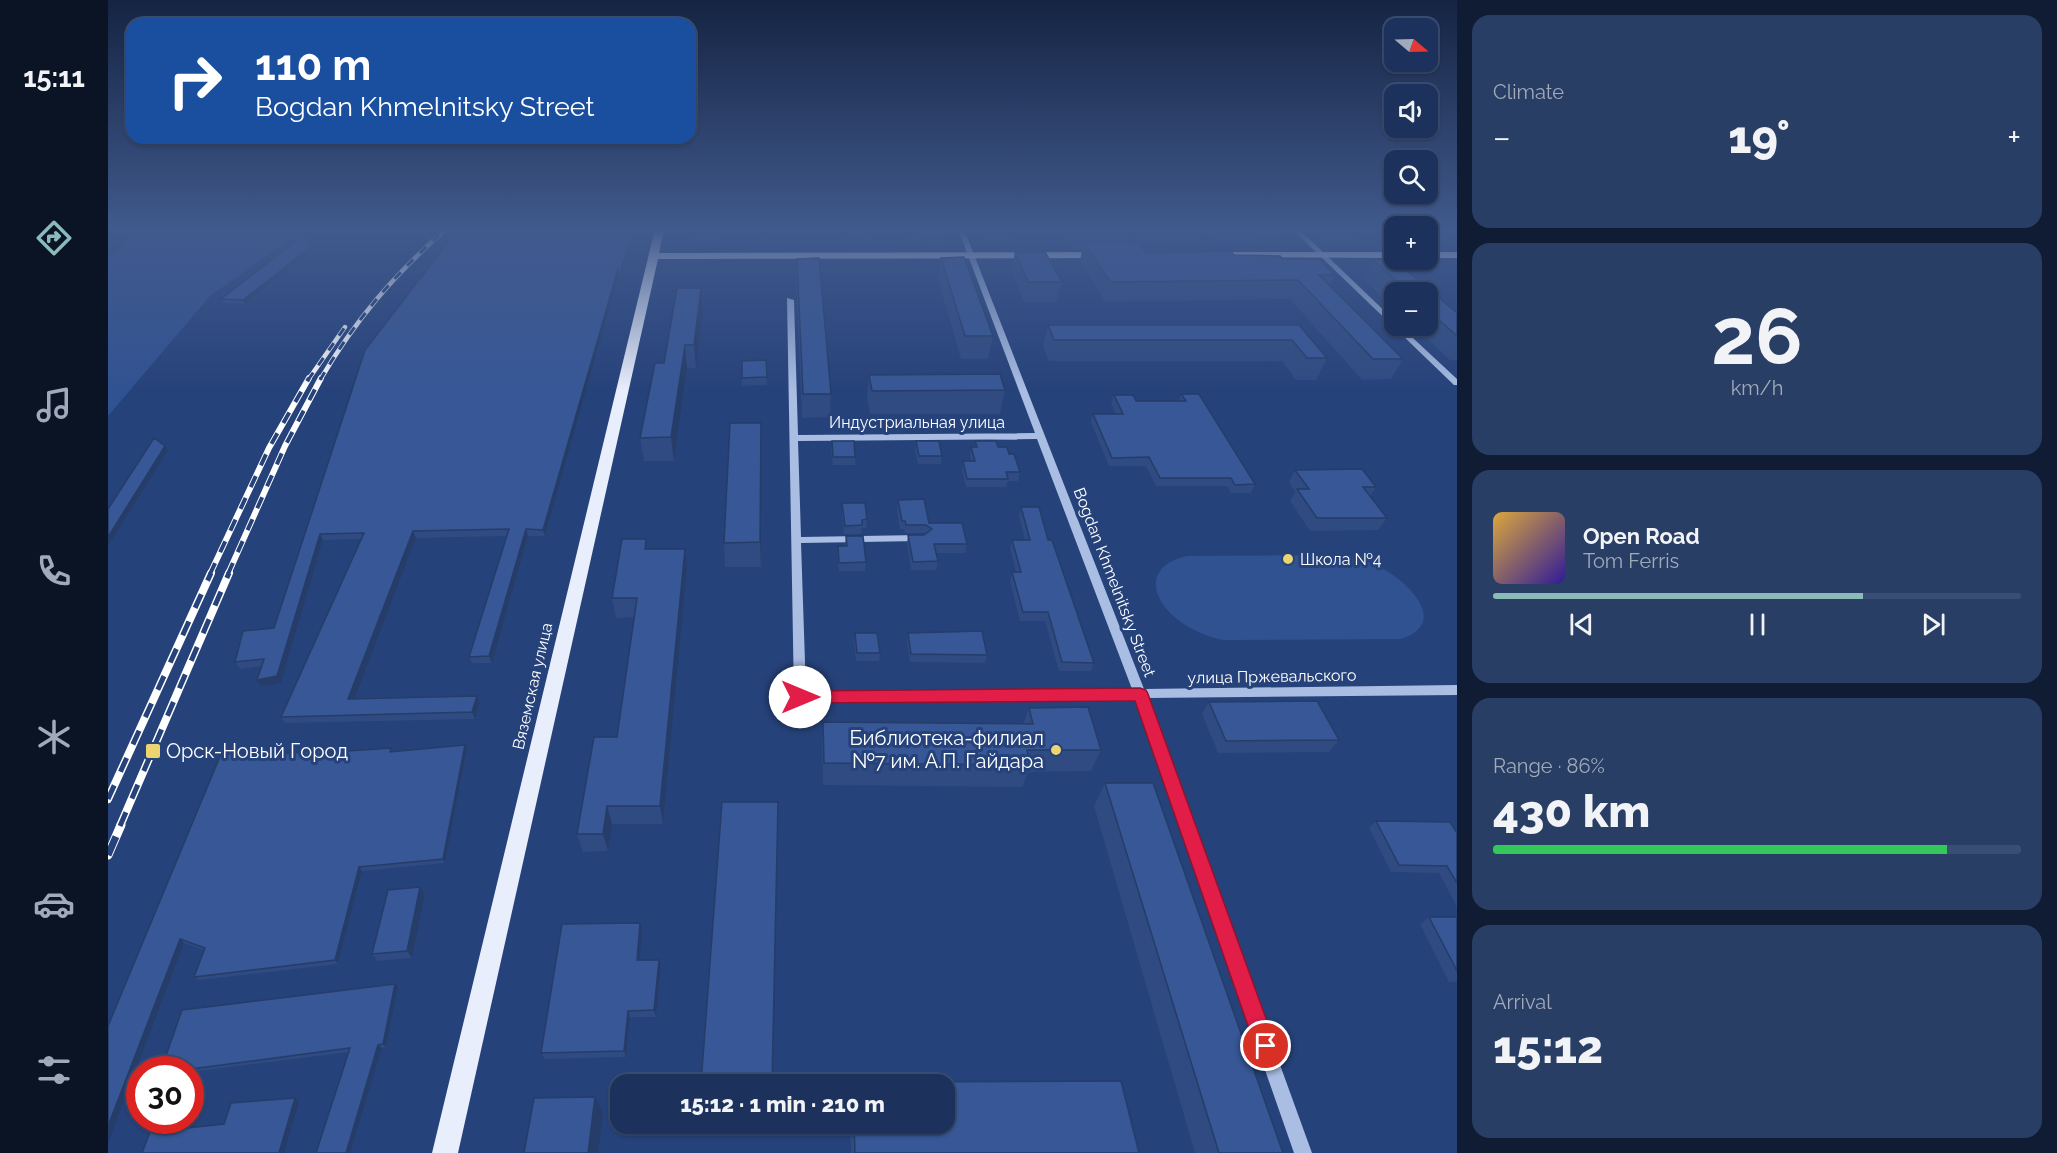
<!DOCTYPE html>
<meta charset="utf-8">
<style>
body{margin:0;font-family:Raleway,sans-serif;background:#293e65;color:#f1f3f6;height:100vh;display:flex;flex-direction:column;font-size:22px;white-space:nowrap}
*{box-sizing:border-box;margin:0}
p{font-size:20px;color:#a0aabb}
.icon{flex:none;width:33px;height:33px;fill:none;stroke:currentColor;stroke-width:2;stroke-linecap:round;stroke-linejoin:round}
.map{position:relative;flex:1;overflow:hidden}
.sheet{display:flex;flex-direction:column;gap:15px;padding:15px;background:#0f1c33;width:600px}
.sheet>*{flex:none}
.top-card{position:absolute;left:18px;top:18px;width:570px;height:126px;border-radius:18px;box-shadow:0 2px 4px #0004,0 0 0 2px #3a4d72;background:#1a4fa0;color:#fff;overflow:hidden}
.needle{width:39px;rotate:109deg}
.fabs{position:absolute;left:1276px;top:18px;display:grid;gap:12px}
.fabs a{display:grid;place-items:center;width:54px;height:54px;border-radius:12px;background:#1c325c;box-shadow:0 2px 4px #0004,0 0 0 2px #3a4d72;font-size:30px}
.speed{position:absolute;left:18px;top:1056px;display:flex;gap:12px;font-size:30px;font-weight:700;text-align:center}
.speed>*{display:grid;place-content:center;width:78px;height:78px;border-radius:50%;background:#1c325c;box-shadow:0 2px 4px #0004,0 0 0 2px #3a4d72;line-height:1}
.speed .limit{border:9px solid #d22;background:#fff;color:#111}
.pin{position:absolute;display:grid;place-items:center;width:51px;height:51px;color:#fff;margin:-26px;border:3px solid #fff;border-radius:50%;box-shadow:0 2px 6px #0007}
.me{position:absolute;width:66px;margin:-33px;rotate:90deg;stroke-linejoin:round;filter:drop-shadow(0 0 4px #0008)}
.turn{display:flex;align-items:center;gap:21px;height:126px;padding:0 30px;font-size:27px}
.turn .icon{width:78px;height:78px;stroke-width:2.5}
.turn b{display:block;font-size:42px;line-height:51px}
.big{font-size:45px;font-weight:800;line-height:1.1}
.sheet .tile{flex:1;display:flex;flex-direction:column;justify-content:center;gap:9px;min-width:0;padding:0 21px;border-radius:18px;background:#293e65}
.sheet .dial{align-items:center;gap:0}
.dial b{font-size:78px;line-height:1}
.song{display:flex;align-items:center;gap:18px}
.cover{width:72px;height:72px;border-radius:9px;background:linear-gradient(135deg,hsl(40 70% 55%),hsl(250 70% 35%))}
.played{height:6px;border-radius:3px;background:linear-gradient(90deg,#8bbbb9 70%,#3a4d72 70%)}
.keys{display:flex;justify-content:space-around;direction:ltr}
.heat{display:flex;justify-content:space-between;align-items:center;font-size:33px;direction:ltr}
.charge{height:9px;border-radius:4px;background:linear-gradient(90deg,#34c759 86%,#3a4d72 0)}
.trip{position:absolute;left:502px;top:1074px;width:345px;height:60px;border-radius:18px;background:#1c325c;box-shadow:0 2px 4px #0004,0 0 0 2px #3a4d72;font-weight:800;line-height:60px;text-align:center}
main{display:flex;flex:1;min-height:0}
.tab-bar{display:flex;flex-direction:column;width:108px;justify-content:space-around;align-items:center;background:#0b1425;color:#a0aabb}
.tab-bar .icon{width:42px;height:42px}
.tab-bar .on{color:#8bbbb9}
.tab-bar b{font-size:27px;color:#f1f3f6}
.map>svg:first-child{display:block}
.green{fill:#315291}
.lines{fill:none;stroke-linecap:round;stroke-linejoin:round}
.minor{fill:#aabee3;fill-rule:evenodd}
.major{fill:#e9eefc;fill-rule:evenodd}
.rail-far3-casing{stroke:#fff;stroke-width:4.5}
.rail-far2-casing{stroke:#fff;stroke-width:6}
.rail-far1-casing{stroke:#fff;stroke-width:8}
.rail-casing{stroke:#fff;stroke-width:9}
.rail-far3{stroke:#26427a;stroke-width:3;stroke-dasharray:9;stroke-linecap:butt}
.rail-far2{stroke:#26427a;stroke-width:4;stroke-dasharray:12;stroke-linecap:butt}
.rail-far1{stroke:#26427a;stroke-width:5;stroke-dasharray:15;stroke-linecap:butt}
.rail{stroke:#26427a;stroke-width:7;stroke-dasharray:20;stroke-linecap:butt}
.wall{fill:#2f4b81}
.shaded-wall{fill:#263d69}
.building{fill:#375796;stroke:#263d69;stroke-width:1.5}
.route{fill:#e11d48;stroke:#92132f;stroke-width:1.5}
.poi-dot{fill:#ecd570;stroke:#26427a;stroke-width:2}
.labels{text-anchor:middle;stroke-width:6;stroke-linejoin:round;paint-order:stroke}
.street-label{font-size:16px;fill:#fff;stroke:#26427a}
.poi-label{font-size:16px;fill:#fff;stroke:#26427a;text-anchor:start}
.near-poi-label{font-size:20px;fill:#fff;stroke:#26427a;text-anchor:end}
</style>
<main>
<nav class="tab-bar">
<b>15:11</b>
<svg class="icon on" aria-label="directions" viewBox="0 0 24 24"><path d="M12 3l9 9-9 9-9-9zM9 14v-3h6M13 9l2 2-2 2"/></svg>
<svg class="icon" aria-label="music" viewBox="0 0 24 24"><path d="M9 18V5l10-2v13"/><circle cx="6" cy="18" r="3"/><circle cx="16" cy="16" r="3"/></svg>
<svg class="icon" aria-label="phone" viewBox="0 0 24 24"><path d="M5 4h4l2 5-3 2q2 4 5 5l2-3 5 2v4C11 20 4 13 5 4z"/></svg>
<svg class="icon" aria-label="climate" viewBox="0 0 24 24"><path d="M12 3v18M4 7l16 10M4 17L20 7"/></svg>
<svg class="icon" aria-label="car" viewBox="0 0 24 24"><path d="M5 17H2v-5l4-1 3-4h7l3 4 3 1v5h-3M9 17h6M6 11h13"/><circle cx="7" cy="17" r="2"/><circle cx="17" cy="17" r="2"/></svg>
<svg class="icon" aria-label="filters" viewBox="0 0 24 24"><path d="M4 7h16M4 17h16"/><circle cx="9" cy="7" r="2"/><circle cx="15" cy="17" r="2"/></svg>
</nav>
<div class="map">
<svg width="1349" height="1153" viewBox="0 0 1349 1153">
<rect width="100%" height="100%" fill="#26427a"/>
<path class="green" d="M32 229H197L102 296 0 416V259Z
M1233 555C1247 557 1261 561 1273 568 1300 581 1343 624 1292 639L1115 640C1100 637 1086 631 1073 622 1042 600 1035 566 1079 556Z"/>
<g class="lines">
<path class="minor" d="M850 229H856L1036 689 1349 685V695L1039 698 1204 1153H1186L1027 698 692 702 688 700 686 697 679 298 686 300 690 435 927 433ZM929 439 1024 689 698 692 693 543 812 541 817 538 812 535 693 537 690 441Z
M1184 229H1191L1287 321V326H1292L1349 379V385H1346Z"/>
<path class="major" d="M547 229H556L551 253 993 252 998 255 993 258 550 259 350 1153H324Z
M1107 252H1287V258L1104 257V253Z
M1320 252H1349V258H1320Z"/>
<defs>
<path id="rail-far3" d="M200 380 237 327
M212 380C248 319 285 276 338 229"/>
<path id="rail-far2" d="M102 574 161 448 201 378
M120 574 177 446 213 378"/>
<path id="rail-far1" d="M0 799 103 573
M12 826 121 573"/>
<path id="rail" d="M0 855 13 825"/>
</defs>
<use href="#rail-far3" class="rail-far3-casing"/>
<use href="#rail-far2" class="rail-far2-casing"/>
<use href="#rail-far1" class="rail-far1-casing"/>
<use href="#rail" class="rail-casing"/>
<use href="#rail-far3" class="rail-far3"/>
<use href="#rail-far2" class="rail-far2"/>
<use href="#rail-far1" class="rail-far1"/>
<use href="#rail" class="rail"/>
</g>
<path class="wall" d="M586 229H609V241L586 242Z
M685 229H707V232H685Z
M735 229H763L764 237V244H737Z
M799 229H837L840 238 839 245 814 246 813 242H803Z
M874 229H901L904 235 903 243 879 242Z
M958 229 1024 236 1022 242 1038 253 1126 255 1175 259 1226 275 1221 286 1295 359 1283 379 1254 380 1182 299 997 302 972 261 974 250H965L957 236Z
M1024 229H1090L1093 233 1090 240 1071 241 1070 243H1033Z
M1097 229H1166L1175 238 1172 244H1148V241H1108Z
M1201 229H1243L1247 233 1242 244H1217Z
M526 232 527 237 514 274H511L437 536H420L384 663H364L361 657 399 536 308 538 246 698 369 696 372 702 367 719 177 723 173 717 253 539 215 540 173 683 153 686V666L132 669 127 662 166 628 257 350Z
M204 246 205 249 137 304 115 303 113 299Z
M907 252 954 282 949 302H916L903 271Z
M833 258 885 336 880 359H853L830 279Z
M689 259 723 394 722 417 694 418 688 280Z
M1265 260H1286L1349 313V360H1342L1305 326H1320V292H1287V309L1255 279Z
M593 288 595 310 588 368H579L566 461H536L532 438 556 363Z
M940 325H1191L1219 358 1208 380H1188L1174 361H941L935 346Z
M658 360 659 385 634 386V378Z
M761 375 897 390 892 414H762L759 398Z
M1073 394 1147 484 1143 493H1123L1119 486H1048L1038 466H1001L983 422 985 414H1008L1003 403 1006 395 1028 401H1071Z
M653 423V567H617L616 543Z
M724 441 747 457V465H725L723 450Z
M808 441 834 456 833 464H810L807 450Z
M867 441 890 447 901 454 912 472 910 481H900L898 487H858L854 470 855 461H863L862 456 863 447H866Z
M1187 470 1268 487 1262 496 1279 518 1270 530 1202 531 1182 501 1187 492 1181 482Z
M790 500 821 523 859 544 857 553H828L830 561 828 570H803L799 544 800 535H816L817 534 816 533H797L796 529H792L789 508Z
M734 503 759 519 758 528H754L753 534H736L734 511Z
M913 507 940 540 986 663 983 671H951L937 621H912L902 581 904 572H908L902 548 904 540H917L911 516Z
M738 536 758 562 757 571H731L729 554 730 546H737Z
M540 549H577L579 568 555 824H504L500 851 475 852 469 834 509 737 527 617 508 618 504 598Z
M747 633 772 653 771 661H748L746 642Z
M800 633 879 655 877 663 802 662 799 641Z
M1101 702 1231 740 1221 752 1110 753 1094 714Z
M921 708 993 750 983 771 920 772 914 787 715 785 714 744 715 722 915 724Z
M359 749 337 863 254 871 230 964 91 980 86 977 96 950 76 943 0 1026 145 752 148 756V757L215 753Z
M997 783 1175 1153H1087L986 806Z
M1268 821 1349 833V907L1331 873 1283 872 1261 828Z
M312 887 317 894 304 958 270 961 264 954Z
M1321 917H1349V982H1341L1312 924Z
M532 923 534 930 531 960H551L553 967 548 1017H522L518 1057 437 1059 433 1053Z
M290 987 278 1047 274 1048 242 1153H208L241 1052 82 1072V1070H53Z
M1013 1081 1031 1153H743L742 1124H837V1084H743L744 1082Z
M593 1124H664V1131L595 1130Z"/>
<path class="shaded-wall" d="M526 232 527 237 514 274 513 269Z
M204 246 205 249 137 304 135 300Z
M510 269 511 274 437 536 435 530Z
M593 288 595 310 588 368 586 345Z
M577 345 579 368 566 461 563 437Z
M653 423V567L652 542Z
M57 446 60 450 0 546V537Z
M418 529 420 536 384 663 381 656Z
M305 531 308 538 244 705 240 699Z
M212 534 215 540 173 683 153 686 149 680Z
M577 549 579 568 555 824 552 806Z
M369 696 372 702 367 719 364 712Z
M357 745 359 749 337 863 335 859Z
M670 802 665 1084H664Z
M499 806 504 824 500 851 495 834Z
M251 867 254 871 230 964 227 960Z
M312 887 317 894 304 958 299 951Z
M532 923 534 930 531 967 529 960Z
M72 939 76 943 0 1143V1126Z
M551 960 553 967 548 1017 546 1010Z
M287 984 290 987 278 1047 275 1044Z
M520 1011 522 1017 518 1057 516 1051Z
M270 1045 274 1048 242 1153H238Z
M487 1097 495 1112 490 1153H480Z
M187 1098 191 1101 176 1153H171Z"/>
<path class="building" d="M352 229H524L523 232H526L513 269H510L435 530 418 529 381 656 361 657 401 529 305 531 240 699 369 696 364 712 173 717 256 533 212 534 169 676 149 680 156 659 127 662 135 631 166 628 257 350 348 232Z
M737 229H763L764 237H738Z
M802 229H837L840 238H815L814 235H804Z
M878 229H901L904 235H880Z
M959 229H1019L1024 236H1015L1019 242H976L977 243H967Z
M1031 229H1090L1093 233H1070L1072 236H1035Z
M1105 229H1166L1175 238H1150V234L1110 235Z
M1218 229H1243L1247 233H1222Z
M196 235 204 246 135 300 113 299Z
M976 242H1030L1038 253 1123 251 1126 255 1172 256 1175 259H1211L1226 275H1211L1295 359H1265L1190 280 1002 282Z
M907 252H937L954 282H920Z
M856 257 885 336H857L833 258Z
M711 258 723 394H695L689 259Z
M1265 260H1286L1349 313V336L1320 310V292H1301Z
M569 288H593L586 345H577L563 437 532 438 547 363H556Z
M940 325H1191L1219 358H1199L1184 340H946Z
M658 360 659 377 634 378V361Z
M892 374 897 390 764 391 761 375Z
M1073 394H1091L1147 484 1127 485 1123 478H1052L1041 457 1004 458 985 414H1015L1006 395H1025L1028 401H1078Z
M622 423H653L652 542 616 543Z
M46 438 57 446 0 537V509Z
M724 441H746L747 457H725Z
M808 441H831L834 456H811Z
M867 441H888L890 447H899L901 454H906L912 472H898L900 479H859L855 461H867L863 447H869Z
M1254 469 1268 487H1255L1279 518H1209L1189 489H1201L1187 470Z
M816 499 821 523H854L859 544H826L830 561 805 562 800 535H816L824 529 818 525H798L797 521H794L790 500Z
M734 503H757L759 519 754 520V525L737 526Z
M913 507H931L940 540H944L986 663 954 662 940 612H915L904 572H913L904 540H922Z
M738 536H755L758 562 731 563 730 546H739Z
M514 539H538L537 549H577L552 806H499L495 834H469L486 737H509L529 598H504Z
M874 631 879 655 803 654 800 633Z
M747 633H769L772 653H749Z
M1209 701 1231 740 1118 741 1101 702Z
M980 707 993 750H919L922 765 716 763 715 722 925 724 921 708Z
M357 745 335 859 251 867 227 960 86 977 97 948 72 939 0 1126V1026L113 754 145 752 143 757 213 750 212 753 283 748 282 752Z
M997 783H1045L1175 1153H1111Z
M614 802H670L664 1084H593Z
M1268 821 1342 822 1349 833V883L1339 866 1291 865Z
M312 887 299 951 264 954 280 890Z
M1321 917H1349V971Z
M532 923 529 960H551L546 1010 520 1011 516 1051 433 1053 454 924Z
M287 984 275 1044 270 1045 238 1153H208L242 1048 75 1070H53L74 1010Z
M1013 1081 1031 1153H747L746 1124H837V1084H744V1082Z
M487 1097 480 1153H416L426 1098Z
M187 1098 171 1153H34L42 1132 116 1124 123 1103Z"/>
<linearGradient id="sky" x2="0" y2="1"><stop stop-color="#152443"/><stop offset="0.59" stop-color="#415a8d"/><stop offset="1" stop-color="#415a8d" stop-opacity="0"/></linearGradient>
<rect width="1349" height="391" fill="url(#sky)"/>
<path class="route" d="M1032 688 1038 690 1040 694 1168 1046 1165 1053 1158 1056 1150 1053 1147 1046 1027 701 692 703 687 701 685 697 687 692 692 691Z"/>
<g class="poi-dot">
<circle cx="1180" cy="559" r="6"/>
<circle cx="948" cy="750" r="6"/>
<rect x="37" y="743" width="16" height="16" rx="3"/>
</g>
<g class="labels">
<g class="street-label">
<text x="809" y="428">Индустриальная улица</text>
<text transform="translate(1007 582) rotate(69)" y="6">Bogdan Khmelnitsky Street</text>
<text transform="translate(1164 676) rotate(-1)" y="6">улица Пржевальского</text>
<text transform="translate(424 686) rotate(-77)" y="6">Вяземская улица</text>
</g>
<g class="poi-label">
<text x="1192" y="565">Школа №4</text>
</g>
<g class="near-poi-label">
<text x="936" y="745">Библиотека-филиал<tspan x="936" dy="23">№7 им. А.П. Гайдара</tspan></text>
<text x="58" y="758" text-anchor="start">Орск-Новый Город</text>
</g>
</g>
</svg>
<div class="fabs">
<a><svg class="needle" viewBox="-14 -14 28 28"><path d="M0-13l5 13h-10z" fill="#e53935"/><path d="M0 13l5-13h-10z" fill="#a0aabb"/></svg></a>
<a><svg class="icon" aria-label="sound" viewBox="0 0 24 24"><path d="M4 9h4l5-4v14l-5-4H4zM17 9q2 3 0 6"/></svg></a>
<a><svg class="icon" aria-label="search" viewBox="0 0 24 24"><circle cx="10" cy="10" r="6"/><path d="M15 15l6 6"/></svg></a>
<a>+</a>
<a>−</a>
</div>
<div class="speed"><div class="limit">30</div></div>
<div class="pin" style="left:1158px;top:1046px;background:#d93025"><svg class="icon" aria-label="arrive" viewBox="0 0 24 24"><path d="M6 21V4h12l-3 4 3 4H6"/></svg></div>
<svg class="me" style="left:692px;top:697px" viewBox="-20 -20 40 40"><circle r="19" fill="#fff"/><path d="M0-13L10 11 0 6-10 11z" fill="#e11d48"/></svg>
<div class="trip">15:12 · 1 min · 210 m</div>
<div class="top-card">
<div class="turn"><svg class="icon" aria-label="right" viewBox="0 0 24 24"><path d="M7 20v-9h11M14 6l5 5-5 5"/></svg><div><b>110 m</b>Bogdan Khmelnitsky Street</div></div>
</div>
</div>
<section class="sheet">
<div class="tile"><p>Climate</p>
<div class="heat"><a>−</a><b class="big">19°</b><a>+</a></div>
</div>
<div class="tile dial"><b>26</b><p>km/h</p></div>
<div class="tile">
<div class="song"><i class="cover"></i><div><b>Open Road</b><p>Tom Ferris</p></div></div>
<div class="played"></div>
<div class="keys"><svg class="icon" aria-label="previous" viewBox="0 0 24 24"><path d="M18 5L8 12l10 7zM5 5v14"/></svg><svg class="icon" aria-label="pause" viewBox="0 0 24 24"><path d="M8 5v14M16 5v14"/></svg><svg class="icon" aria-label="next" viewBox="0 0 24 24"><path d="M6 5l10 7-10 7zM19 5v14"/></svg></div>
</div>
<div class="tile"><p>Range · 86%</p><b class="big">430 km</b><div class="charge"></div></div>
<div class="tile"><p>Arrival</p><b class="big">15:12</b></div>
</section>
</main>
